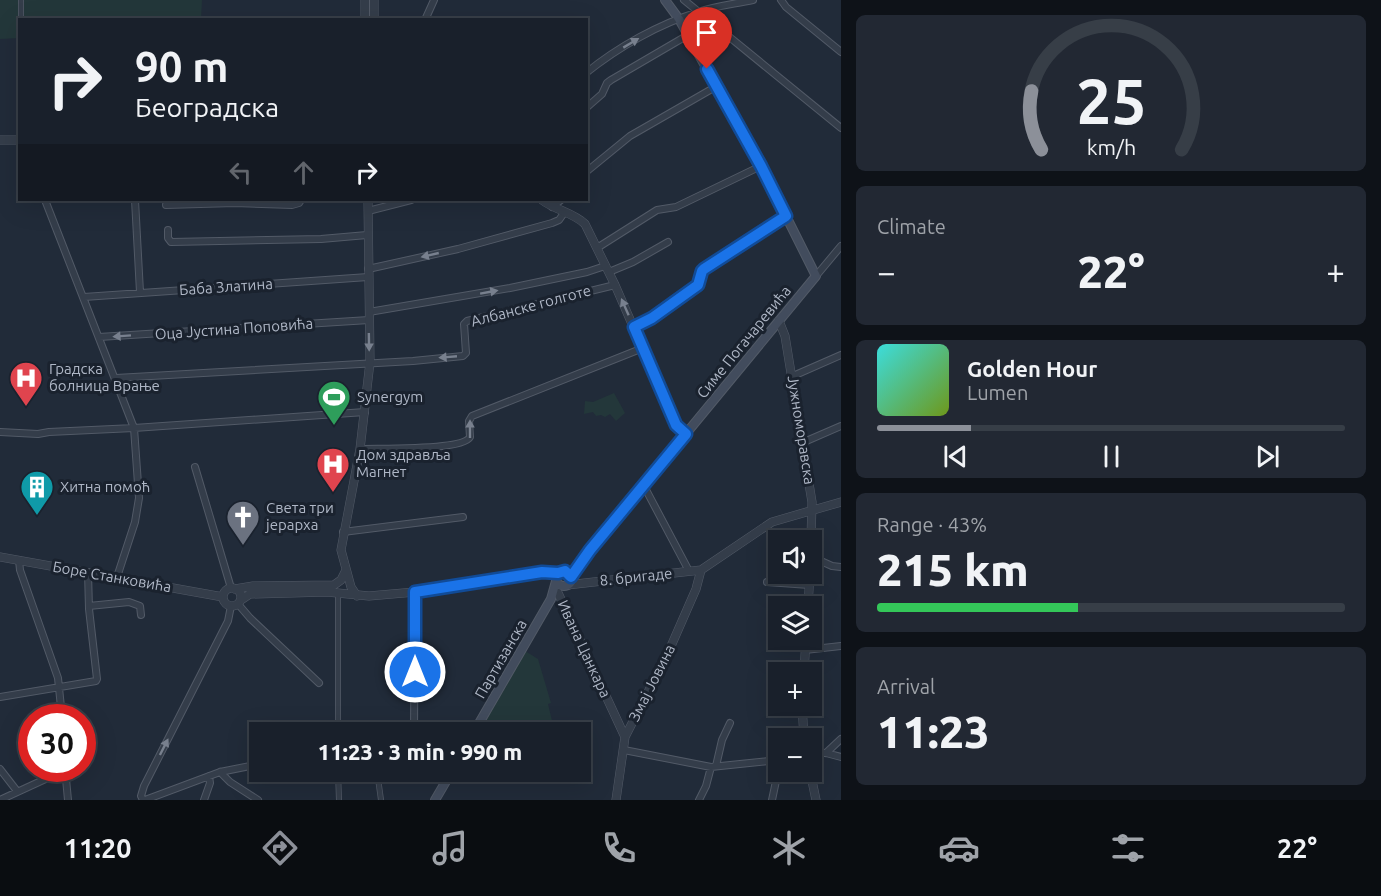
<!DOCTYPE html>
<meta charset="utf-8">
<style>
body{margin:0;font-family:Ubuntu,sans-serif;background:#222833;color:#f1f3f6;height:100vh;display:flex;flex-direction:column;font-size:22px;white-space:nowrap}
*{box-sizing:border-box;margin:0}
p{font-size:20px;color:#9fa3a9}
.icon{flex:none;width:33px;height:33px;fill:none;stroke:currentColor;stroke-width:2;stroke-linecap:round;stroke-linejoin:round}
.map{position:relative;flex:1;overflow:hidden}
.panel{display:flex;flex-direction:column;gap:15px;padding:15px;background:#0e1218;width:540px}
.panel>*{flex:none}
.banner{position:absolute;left:18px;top:18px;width:570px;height:183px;border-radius:0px;box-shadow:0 6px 24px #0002,0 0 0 2px #373e47;background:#19202b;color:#f1f3f6;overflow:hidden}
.controls{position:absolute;left:768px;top:530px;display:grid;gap:12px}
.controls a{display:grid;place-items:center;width:54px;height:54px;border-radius:0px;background:#19202b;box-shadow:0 6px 24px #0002,0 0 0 2px #373e47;font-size:30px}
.speed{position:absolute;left:18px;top:704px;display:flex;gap:12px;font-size:30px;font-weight:700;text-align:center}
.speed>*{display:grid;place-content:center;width:78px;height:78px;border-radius:50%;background:#19202b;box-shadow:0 6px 24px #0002,0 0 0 2px #373e47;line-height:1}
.speed .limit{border:9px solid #d22;background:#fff;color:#111}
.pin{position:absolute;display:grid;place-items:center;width:51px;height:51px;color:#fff;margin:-62px -26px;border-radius:50% 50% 50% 0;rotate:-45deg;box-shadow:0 0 6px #0007}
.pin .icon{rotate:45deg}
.me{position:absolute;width:66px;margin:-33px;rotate:0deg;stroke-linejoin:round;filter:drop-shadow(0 0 4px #0008)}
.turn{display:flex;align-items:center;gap:21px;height:126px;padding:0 18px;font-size:27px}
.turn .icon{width:78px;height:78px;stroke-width:2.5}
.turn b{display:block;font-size:42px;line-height:51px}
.lanes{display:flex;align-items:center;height:57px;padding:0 18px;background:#0003;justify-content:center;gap:30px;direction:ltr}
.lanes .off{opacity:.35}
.big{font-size:45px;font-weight:800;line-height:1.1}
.panel .widget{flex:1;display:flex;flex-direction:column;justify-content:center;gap:9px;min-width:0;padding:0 21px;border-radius:9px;background:#222833}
.panel .dial{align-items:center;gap:0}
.dial svg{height:156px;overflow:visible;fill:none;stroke:#373e47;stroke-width:7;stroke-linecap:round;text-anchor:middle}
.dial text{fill:#f1f3f6;stroke:none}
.song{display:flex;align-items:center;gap:18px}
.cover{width:72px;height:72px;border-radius:9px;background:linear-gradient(135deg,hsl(180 70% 55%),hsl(80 70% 35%))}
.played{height:6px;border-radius:3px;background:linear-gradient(90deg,#8c9099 20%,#373e47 20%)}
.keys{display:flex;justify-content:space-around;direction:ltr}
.heat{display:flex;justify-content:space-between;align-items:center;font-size:33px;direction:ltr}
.charge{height:9px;border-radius:4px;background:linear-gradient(90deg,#34c759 43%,#373e47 0)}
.trip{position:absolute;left:249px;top:722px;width:342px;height:60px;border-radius:0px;background:#19202b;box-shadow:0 6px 24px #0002,0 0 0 2px #373e47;font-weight:800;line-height:60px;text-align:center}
.dock{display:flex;height:96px;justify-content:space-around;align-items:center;background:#0a0d11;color:#9fa3a9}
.dock .icon{width:42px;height:42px}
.dock .active{color:#8c9099}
.dock b{font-size:27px;color:#f1f3f6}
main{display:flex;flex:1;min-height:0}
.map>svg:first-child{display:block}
.green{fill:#23373a}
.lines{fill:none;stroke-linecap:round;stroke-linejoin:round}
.pedestrian-casing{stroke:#525a67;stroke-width:6}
.minor-casing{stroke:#525a67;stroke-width:8}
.tertiary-casing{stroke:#525a67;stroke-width:9}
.secondary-casing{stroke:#525a67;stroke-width:10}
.pedestrian{stroke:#343d4a;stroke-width:4.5}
.minor{stroke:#343d4a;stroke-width:6}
.tertiary{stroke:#343d4a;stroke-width:8}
.secondary{stroke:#424c5d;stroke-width:8}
.oneway{fill:#78808e}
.route-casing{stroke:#114b97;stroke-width:15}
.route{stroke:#1a73e8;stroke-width:10}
.labels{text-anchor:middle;stroke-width:6;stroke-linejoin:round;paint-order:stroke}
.street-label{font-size:15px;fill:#afb7c6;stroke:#1a222e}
.poi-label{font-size:15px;fill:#afb7c6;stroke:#1a222e;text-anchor:start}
</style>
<main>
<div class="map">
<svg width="841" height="800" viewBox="0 0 841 800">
<rect width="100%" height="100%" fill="#212b39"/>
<path class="green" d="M0 0H202L201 19 20 20 19 38 0 39Z
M614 393 625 413 616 421 610 414 605 417 601 415 596 416 593 412 584 414 585 401 593 402Z
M522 649 538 659 551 703 548 704 554 729H559V732H474L506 687Z
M467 771H554L491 780 479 779Z"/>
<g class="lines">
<defs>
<path id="pedestrian" d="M21 20V0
M338 732V593
M338 771 339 800
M377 771 381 800"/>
<path id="minor" d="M684 0 841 128
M781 0 786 7 841 52
M425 20 434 0
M586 73C618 47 659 24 698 12 715 6 735 4 753 0
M586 108 602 94 607 83 611 80 688 35
M586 172 630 136 717 86
M45 200 134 428 139 498 135 522 117 577
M135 200 140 292
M166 205 235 203 292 205 299 203 301 200
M552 207 561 200
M368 211 411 200
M168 230V238L171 242 321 239 367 235
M597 248 657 210 676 207 761 166
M368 269 458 249 552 223 559 220 564 213
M609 272 633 262 668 242
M816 276 841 246
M84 297 368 277
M369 312 510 288 587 272 605 266
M634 327 652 318 698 285 701 273 704 269 786 216
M99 337 369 320
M793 376 841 355
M116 378 413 361 463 356 466 353 464 324 467 321 615 285
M0 432 38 434 49 432 134 428 365 412
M804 442 841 426
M360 449C379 448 463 451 470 437L469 421 472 416 643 348
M195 467 231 588
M644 486 689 571
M343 532 463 517
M812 557 832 566 841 567
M19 560 20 570 58 678 62 717
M767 582 809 585
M238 604 250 618 319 683
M89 606 129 602 140 606 141 615
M805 650 841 646
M770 665H804
M0 697 96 681 97 679 89 609 88 572
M414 732 415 592
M624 750 711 767 778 760
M812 753H826L841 757
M826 753 841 739
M716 766 722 740 730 723
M65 768 68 800
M0 769 17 791
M220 772 230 782 258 800
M0 800 65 770
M143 800 141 796 144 786 228 621 231 606
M145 800 220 772 260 764
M204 800 210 783 209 776
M699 800 706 786 711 767
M772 800 776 781"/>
<path id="tertiary" d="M365 0V20
M374 0V20
M0 140H20
M542 200C555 210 574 213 585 224L615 285 676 425 686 434
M779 321 785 336 812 502 811 540
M0 557 223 597
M567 585 701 570 772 522 841 502
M223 597a9 9 0 1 1 18 0a9 9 0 1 1-18 0Z
M235 589 253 586 334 585 341 580 346 570
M558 593 625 737
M357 596 351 587 341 550 360 449 370 362 368 200
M241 600 250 594 327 592 369 596 415 592 519 574 542 572 558 573
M808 606 810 573
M804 672 806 639
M802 705 804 738
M810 771 816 800
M616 800 625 737 668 653 696 589 701 570"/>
<path id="secondary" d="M556 578a8 8 0 1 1 16 0a8 8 0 1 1-16 0Z
M571 577 590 550 816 276 761 166 679 19 665 0
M474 732 551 599 556 581
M435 800 452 771"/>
</defs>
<use href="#pedestrian" class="pedestrian-casing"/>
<use href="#minor" class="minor-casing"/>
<use href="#tertiary" class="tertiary-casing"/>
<use href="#secondary" class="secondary-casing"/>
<use href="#pedestrian" class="pedestrian"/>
<use href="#minor" class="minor"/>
<use href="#tertiary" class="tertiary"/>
<use href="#secondary" class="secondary"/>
</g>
<defs><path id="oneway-solid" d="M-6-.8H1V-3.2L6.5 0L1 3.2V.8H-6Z" transform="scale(1.5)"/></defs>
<g class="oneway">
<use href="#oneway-solid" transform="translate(631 43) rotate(-31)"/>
<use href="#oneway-solid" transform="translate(430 255) rotate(167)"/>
<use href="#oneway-solid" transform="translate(489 292) rotate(-10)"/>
<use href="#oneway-solid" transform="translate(625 307) rotate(-114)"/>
<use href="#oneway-solid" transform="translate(122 336) rotate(176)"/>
<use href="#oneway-solid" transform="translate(369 342) rotate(89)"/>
<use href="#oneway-solid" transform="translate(448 357) rotate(175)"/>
<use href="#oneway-solid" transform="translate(470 429) rotate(-90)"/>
<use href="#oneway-solid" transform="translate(164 747) rotate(-63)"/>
</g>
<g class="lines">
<defs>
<path id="route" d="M415 672V592L542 572 558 573 565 571 571 577 590 550 686 434 676 425 634 327 652 318 698 285 702 271 704 269 786 216 761 166 707 69"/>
</defs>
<use href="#route" class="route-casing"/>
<use href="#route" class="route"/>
</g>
<defs>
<symbol id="hospital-pin" viewBox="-11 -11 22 30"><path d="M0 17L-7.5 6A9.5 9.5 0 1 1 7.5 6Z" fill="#e0444e" stroke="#1a222e"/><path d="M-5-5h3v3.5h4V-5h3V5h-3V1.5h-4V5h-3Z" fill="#fff"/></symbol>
<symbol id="stadium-pin" viewBox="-11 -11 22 30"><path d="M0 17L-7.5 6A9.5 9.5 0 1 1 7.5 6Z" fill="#2e9e5b" stroke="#1a222e"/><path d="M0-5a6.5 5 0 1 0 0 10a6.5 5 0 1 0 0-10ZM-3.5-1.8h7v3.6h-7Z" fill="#fff"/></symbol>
<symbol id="building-pin" viewBox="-11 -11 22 30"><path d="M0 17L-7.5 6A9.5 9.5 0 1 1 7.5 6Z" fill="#0f9aa8" stroke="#1a222e"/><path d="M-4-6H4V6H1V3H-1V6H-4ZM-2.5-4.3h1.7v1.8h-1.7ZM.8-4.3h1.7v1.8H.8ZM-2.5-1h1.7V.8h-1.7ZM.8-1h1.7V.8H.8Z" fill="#fff"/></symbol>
<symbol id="church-pin" viewBox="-11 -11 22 30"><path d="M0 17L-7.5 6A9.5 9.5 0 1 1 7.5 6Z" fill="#6b7280" stroke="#1a222e"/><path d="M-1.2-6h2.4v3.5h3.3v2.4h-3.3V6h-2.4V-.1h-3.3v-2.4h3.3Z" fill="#fff"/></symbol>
</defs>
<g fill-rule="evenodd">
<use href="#hospital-pin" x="7" y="359" width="38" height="52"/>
<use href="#stadium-pin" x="315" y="378" width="38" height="52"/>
<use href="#hospital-pin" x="314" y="445" width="38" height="52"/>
<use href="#building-pin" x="18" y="468" width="38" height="52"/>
<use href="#church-pin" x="224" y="498" width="38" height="52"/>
</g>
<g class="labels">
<g class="street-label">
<text transform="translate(226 287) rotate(-4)" y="5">Баба Златина</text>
<text transform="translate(531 306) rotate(-15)" y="5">Албанске голготе</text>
<text transform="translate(234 329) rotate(-4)" y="5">Оца Јустина Поповића</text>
<text transform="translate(744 342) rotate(-51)" y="5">Симе Погачаревића</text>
<text transform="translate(801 430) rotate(81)" y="5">Јужноморавска</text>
<text transform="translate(112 577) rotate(10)" y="5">Боре Станковића</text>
<text transform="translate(636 577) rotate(-6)" y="5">8. бригаде</text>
<text transform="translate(584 649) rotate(65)" y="5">Ивана Цанкара</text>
<text transform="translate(501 659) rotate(-60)" y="5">Партизанска</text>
<text transform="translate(652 683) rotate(-63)" y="5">Змај Јовина</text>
</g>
<g class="poi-label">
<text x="49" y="374">Градска<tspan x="49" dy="17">болница Врање</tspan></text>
<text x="357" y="402">Synergym</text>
<text x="356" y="460">Дом здравља<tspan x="356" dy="17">Магнет</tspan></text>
<text x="60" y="492">Хитна помоћ</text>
<text x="266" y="513">Света три<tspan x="266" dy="17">јерарха</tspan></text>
</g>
</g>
</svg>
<div class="controls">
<a><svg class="icon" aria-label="sound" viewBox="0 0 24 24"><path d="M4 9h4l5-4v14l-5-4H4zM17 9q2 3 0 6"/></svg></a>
<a><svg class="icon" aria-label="layers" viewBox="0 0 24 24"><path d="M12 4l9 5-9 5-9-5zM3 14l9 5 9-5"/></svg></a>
<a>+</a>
<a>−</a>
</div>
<div class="speed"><div class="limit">30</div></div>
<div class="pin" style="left:707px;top:69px;background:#d93025"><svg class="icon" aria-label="arrive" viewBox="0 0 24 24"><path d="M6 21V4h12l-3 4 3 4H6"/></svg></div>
<svg class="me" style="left:415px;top:672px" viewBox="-20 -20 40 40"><circle r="17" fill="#1a73e8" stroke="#fff" stroke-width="3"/><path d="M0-11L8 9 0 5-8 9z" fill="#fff"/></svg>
<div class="trip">11:23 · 3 min · 990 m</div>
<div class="banner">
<div class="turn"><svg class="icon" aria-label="right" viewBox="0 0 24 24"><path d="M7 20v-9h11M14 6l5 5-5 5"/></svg><div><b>90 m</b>Београдска</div></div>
<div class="lanes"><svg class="icon off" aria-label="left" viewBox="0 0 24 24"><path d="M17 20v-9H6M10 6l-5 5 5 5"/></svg><svg class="icon off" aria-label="ahead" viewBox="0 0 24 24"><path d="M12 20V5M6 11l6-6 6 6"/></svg><svg class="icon" aria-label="right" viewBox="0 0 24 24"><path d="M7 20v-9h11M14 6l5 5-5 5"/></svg></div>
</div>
</div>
<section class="panel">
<div class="widget dial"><svg viewBox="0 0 100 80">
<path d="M14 69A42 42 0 1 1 86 69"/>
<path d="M14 69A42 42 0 0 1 9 39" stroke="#8c9099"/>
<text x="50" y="56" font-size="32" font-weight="700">25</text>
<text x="50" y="72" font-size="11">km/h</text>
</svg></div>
<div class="widget"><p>Climate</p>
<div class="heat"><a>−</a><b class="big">22°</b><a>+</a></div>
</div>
<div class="widget">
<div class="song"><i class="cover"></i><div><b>Golden Hour</b><p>Lumen</p></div></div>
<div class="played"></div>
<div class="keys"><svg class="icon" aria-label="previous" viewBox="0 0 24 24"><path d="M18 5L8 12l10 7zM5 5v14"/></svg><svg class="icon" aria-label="pause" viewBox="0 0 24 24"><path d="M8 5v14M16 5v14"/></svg><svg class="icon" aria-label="next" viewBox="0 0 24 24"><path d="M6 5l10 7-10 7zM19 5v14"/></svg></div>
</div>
<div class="widget"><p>Range · 43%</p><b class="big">215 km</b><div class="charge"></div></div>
<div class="widget"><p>Arrival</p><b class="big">11:23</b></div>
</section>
</main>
<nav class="dock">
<b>11:20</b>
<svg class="icon active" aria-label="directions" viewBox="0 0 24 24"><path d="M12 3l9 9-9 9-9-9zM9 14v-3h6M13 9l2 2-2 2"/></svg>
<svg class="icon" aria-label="music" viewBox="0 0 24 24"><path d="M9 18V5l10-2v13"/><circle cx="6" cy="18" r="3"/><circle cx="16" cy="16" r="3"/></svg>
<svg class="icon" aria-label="phone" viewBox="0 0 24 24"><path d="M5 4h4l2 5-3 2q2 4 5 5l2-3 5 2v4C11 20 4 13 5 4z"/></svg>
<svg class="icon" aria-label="climate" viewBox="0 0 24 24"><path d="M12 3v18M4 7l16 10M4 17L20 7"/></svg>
<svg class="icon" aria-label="car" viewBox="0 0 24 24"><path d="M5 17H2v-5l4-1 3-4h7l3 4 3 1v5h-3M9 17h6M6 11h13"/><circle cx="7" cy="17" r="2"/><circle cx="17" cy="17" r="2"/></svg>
<svg class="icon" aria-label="filters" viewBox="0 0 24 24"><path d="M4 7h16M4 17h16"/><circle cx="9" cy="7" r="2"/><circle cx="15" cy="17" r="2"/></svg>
<b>22°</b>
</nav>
